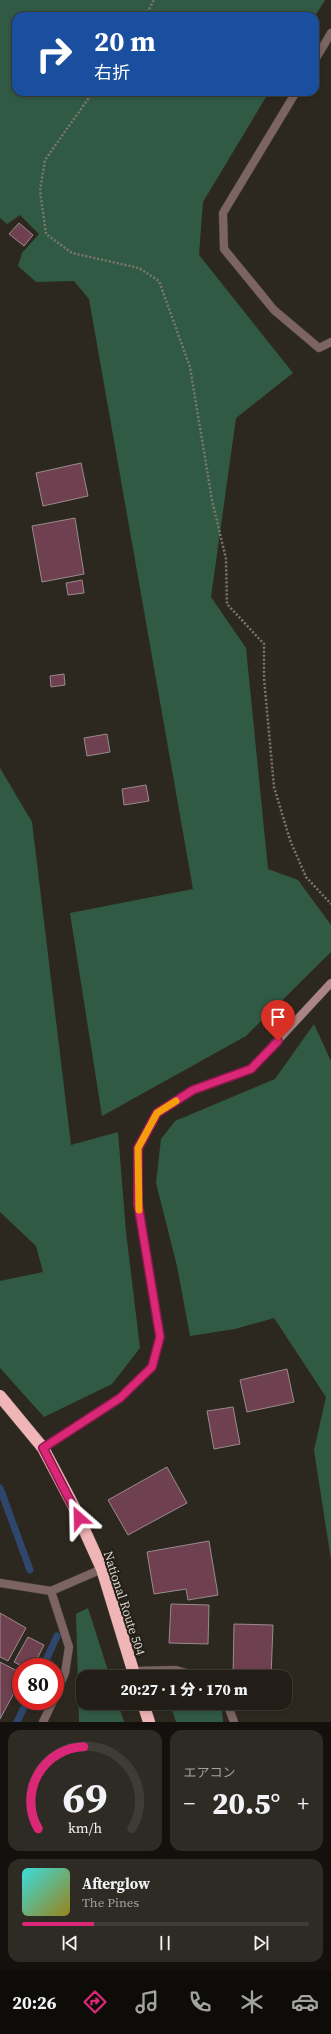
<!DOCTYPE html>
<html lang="ja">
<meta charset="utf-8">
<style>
body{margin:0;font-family:"Source Serif 4","Noto Sans JP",serif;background:#2e2b24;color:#f1f3f6;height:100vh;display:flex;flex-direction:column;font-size:15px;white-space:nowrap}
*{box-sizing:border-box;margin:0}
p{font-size:13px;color:#a2a2a1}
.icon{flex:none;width:22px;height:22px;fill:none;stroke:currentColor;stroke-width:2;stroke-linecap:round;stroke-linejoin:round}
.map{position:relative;height:1722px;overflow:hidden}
.side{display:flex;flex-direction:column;gap:8px;padding:8px;background:#13100d;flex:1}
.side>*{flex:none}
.hud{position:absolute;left:12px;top:12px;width:307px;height:84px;border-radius:12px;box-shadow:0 2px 6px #0003,0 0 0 1px #3f3c36;background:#1a4fa0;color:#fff;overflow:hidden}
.speed{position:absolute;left:12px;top:1658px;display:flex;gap:8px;font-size:20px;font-weight:700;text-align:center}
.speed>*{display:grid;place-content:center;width:52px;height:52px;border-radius:50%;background:#221e17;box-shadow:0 2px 6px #0003,0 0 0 1px #3f3c36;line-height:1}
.speed .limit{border:6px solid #d22;background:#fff;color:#111}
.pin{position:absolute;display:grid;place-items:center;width:34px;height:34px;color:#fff;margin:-41px -17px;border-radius:50% 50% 50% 0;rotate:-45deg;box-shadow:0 0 4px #0007}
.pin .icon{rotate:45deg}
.me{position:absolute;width:44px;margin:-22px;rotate:335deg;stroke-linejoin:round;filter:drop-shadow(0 0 3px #0008)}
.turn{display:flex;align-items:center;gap:14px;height:84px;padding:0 16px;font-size:18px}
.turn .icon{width:52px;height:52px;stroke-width:2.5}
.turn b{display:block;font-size:28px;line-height:34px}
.big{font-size:30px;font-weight:800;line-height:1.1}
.side .tile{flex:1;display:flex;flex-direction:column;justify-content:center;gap:6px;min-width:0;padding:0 14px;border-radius:12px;background:#2e2b24}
.side .dial{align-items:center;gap:0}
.dial svg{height:104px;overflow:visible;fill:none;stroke:#3f3c36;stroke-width:7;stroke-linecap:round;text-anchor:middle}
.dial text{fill:#f1f3f6;stroke:none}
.song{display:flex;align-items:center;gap:12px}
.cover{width:48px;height:48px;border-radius:6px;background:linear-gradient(135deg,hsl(180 70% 55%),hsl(50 70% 35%))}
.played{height:4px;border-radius:2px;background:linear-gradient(90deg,#db2777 25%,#3f3c36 25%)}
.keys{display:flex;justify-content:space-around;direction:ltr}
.heat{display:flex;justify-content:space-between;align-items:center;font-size:22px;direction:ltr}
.side .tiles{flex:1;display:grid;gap:8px;grid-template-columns:1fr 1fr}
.tile:last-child{grid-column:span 2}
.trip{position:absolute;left:76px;top:1670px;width:216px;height:40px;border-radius:12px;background:#221e17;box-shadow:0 2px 6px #0003,0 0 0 1px #3f3c36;font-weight:800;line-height:40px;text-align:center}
.menu{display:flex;height:64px;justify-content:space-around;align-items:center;background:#0e0c09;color:#a2a2a1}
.menu .icon{width:28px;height:28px}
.menu .on{color:#db2777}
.menu b{font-size:18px;color:#f1f3f6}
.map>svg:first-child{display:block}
.green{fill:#315a45}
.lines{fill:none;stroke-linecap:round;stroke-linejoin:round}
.stream{stroke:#2f476c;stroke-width:7}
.building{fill:#6f404f;stroke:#998b8f}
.street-casing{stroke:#48433b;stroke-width:9}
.secondary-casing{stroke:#48433b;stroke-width:9}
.highway-casing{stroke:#48433b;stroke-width:13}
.path{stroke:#7b776f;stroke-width:2.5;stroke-dasharray:2 2;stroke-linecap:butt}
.street{stroke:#7c6464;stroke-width:8}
.secondary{stroke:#ab8586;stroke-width:8}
.highway{stroke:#f0b5b7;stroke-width:12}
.route-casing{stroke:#8e194d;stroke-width:10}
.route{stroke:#db2777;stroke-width:7}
.slow{stroke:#f59e0b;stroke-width:7}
.labels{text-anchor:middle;stroke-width:4;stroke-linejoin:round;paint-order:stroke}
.street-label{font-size:13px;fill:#d6d3cd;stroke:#231f16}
</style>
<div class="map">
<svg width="331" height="1722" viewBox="0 0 331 1722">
<rect width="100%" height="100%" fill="#2d281f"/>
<path class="green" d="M0 0H325L315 16H16V92H269L203 202 199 255 293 373 236 418 211 597 246 648 268 869 298 880 331 925V952L246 1036 102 1116 70 913 193 889 89 299 74 281 36 282 18 266 22 253 39 234 20 215 7 224 0 218Z
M0 768 32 822 71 1145 118 1132 126 1232 140 1348 112 1384 44 1417 0 1368V1281L43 1272 36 1246 0 1212Z
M314 1024 331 1061V1560L314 1450 326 1397 274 1318 235 1329 190 1336 177 1266 156 1183 161 1139 175 1121 275 1079Z
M88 1608 110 1677H83V1703H118L124 1722H79L76 1614Z
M170 1703H214L222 1711 223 1722H176Z"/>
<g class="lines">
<path class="stream" d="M0 1488 30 1570
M43 1667 57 1636
M17 1722 27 1701"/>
</g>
<path class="building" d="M19 223 33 235 24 246 9 234Z
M81 463 88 496 43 506 36 473Z
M75 518 84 574 42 582 32 526Z
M82 580 84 593 68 595 66 583Z
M64 674 65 685 51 687 50 676Z
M107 734 110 752 87 756 84 738Z
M146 785 149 801 124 805 122 789Z
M287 1369 294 1402 247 1412 240 1380Z
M233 1407 240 1444 214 1449 207 1411Z
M167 1467 187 1503 128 1535 108 1500Z
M209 1541 218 1595 188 1600 186 1589 154 1594 147 1552Z
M171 1604 209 1605 208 1644 169 1643Z
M0 1613 26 1628 8 1661 0 1657Z
M234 1624 273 1625 271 1677H233Z
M28 1637 44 1645 33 1667H24L14 1662Z
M0 1662 21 1673V1680L0 1719Z"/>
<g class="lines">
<defs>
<path id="street" d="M315 60 331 33
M296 92 223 213 224 249 274 310 319 348 331 342
M0 1583 51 1591 102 1569
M51 1591 69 1647 65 1673 55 1696
M133 1671 176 1670 200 1677
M227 1703 234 1722
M43 1722 53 1701"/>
<path id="secondary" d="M43 1448 120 1398 152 1367 160 1337 138 1204V1148L157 1113 193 1090 251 1069 331 983"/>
<path id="highway" d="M0 1396 43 1448 73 1505 102 1569 135 1677
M143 1703 149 1722"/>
</defs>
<use href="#street" class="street-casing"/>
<use href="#secondary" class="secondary-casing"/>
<use href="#highway" class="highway-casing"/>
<path class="path" d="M145 16 154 0
M93 92 45 160 40 191 46 234 72 253 139 268 159 281 190 367 212 500 226 559 227 604 264 644V678L274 787 290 840 306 877 331 904"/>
<use href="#street" class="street"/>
<use href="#secondary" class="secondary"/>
<use href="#highway" class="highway"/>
</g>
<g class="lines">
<defs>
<path id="route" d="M79 1518 43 1448 120 1398 152 1367 160 1337 138 1204V1148L157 1113 193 1090 251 1069 278 1041"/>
</defs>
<use href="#route" class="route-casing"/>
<use href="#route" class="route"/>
<path class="slow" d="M139 1210 138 1148 157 1113 176 1101"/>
</g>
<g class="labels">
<g class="street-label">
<text transform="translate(125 1603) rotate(72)" y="5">National Route 504</text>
</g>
</g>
</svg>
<div class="speed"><div class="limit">80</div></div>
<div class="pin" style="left:278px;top:1041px;background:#d93025"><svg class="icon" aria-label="arrive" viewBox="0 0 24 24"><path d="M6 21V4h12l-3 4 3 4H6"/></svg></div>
<svg class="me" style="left:79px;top:1518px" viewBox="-20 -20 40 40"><path d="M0-17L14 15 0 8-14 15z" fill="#db2777" stroke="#fff" stroke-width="4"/></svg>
<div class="trip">20:27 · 1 分 · 170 m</div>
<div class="hud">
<div class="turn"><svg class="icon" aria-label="right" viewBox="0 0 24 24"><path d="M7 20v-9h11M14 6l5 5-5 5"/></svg><div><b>20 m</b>右折</div></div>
</div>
</div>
<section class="side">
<div class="tiles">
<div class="tile dial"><svg viewBox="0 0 100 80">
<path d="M14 69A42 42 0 1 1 86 69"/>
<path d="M14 69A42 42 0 0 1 49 6" stroke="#db2777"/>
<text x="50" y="56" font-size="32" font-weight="700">69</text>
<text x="50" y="72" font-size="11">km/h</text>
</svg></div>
<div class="tile"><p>エアコン</p>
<div class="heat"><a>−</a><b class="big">20.5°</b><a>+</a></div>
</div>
<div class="tile">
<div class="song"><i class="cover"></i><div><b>Afterglow</b><p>The Pines</p></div></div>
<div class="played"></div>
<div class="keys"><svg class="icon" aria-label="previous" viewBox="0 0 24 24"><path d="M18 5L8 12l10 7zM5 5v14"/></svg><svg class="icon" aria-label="pause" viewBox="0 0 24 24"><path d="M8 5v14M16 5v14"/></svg><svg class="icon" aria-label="next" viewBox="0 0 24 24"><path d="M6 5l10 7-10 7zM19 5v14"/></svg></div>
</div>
</div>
</section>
<nav class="menu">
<b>20:26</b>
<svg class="icon on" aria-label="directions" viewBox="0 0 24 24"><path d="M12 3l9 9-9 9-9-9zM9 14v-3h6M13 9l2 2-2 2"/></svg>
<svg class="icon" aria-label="music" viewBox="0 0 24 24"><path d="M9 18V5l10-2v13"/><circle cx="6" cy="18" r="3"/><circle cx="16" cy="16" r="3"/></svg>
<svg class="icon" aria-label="phone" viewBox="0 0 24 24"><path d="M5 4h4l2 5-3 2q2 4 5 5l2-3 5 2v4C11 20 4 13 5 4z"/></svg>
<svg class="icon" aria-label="climate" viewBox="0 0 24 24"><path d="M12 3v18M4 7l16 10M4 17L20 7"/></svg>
<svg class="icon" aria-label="car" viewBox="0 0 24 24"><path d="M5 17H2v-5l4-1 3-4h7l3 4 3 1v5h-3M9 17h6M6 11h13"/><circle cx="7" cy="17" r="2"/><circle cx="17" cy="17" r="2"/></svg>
</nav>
